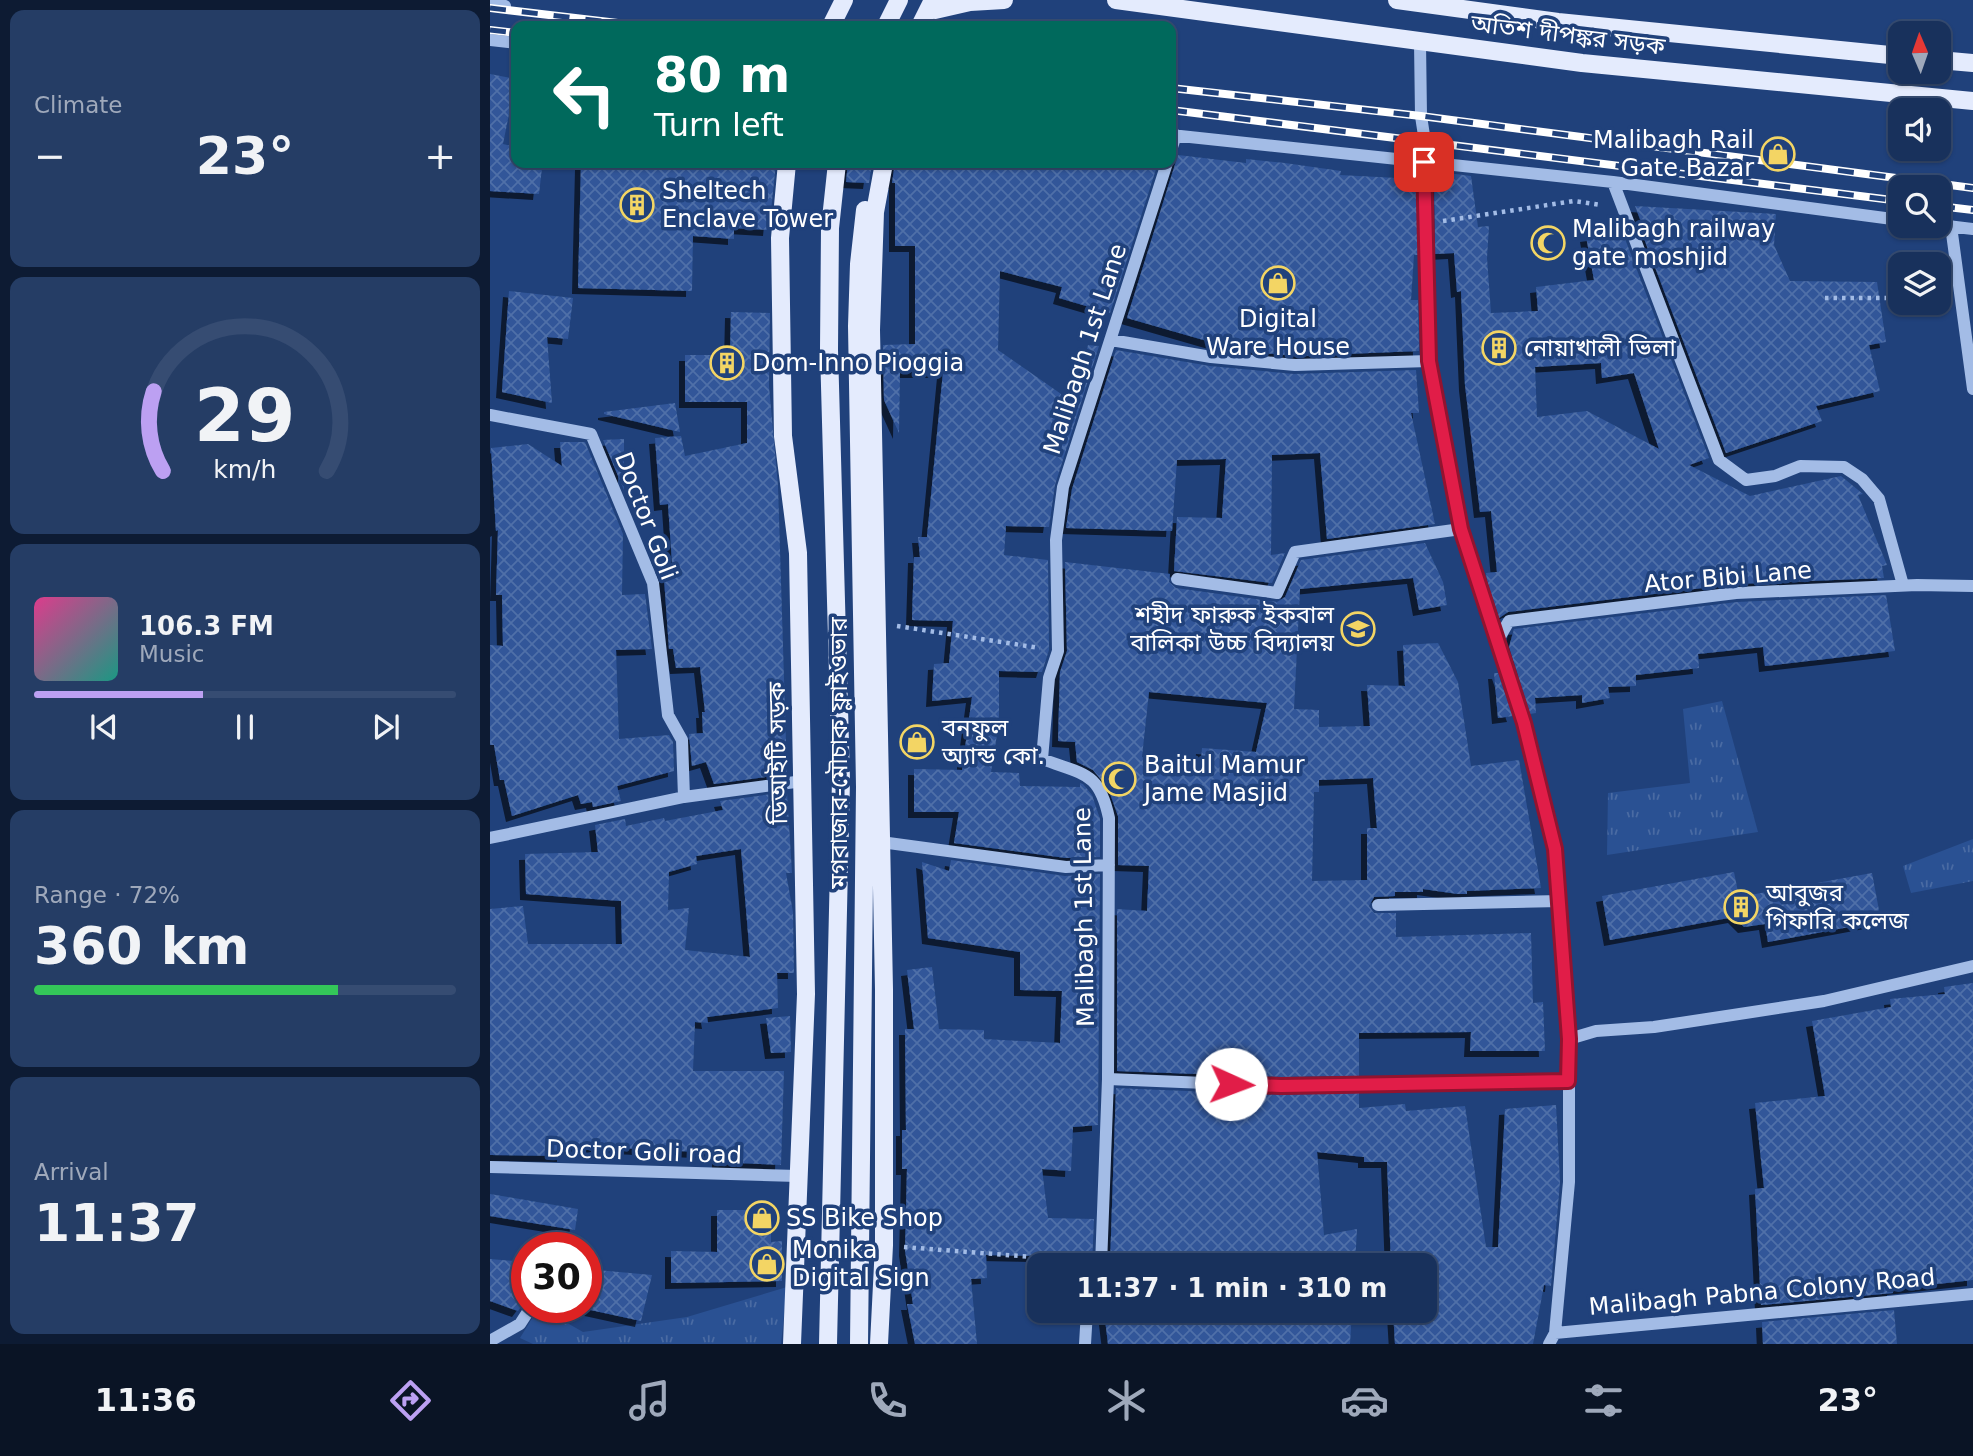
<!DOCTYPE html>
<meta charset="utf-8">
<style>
body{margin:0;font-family:"DejaVu Sans","Noto Sans Bengali",sans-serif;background:#253d65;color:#f1f3f6;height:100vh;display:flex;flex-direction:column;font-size:26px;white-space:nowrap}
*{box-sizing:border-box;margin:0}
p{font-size:23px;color:#9fa9bb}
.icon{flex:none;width:38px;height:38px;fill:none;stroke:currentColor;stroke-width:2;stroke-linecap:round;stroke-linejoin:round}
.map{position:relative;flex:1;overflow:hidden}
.sheet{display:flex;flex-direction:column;gap:10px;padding:10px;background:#0d1b33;width:490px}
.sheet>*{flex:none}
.top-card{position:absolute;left:21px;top:21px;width:665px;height:147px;border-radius:14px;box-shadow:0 2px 5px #0004,0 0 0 2px #364c72;background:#00695c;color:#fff;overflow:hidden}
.needle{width:46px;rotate:358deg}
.fabs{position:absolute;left:1398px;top:21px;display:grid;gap:14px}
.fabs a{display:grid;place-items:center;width:63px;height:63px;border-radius:14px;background:#18315c;box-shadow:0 2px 5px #0004,0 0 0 2px #364c72;font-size:35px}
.speed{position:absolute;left:21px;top:1232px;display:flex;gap:14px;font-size:35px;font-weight:700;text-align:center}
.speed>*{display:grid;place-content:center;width:91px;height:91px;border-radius:50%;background:#18315c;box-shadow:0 2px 5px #0004,0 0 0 2px #364c72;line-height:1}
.speed .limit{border:10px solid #d22;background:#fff;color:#111}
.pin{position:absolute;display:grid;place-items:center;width:60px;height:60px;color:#fff;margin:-30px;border-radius:14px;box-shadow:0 4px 10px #0006}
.me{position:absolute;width:77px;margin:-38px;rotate:92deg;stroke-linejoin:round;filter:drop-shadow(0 0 5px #0008)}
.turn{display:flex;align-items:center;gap:24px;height:147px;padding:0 28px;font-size:32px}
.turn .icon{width:91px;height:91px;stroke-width:2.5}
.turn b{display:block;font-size:49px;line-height:60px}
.big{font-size:52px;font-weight:600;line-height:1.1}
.sheet .tile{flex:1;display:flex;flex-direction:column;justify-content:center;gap:10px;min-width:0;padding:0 24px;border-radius:14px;background:#253d65}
.sheet .dial{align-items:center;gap:0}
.dial svg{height:182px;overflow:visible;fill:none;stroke:#364c72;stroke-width:7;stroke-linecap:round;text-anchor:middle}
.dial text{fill:#f1f3f6;stroke:none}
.song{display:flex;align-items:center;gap:21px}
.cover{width:84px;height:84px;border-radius:10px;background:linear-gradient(135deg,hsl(330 70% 55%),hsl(170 70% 35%))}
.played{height:7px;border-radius:4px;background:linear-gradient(90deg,#bca0f2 40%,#364c72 40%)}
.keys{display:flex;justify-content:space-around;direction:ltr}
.heat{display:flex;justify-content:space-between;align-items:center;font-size:38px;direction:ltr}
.charge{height:10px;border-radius:5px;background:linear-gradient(90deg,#34c759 72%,#364c72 0)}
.trip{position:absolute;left:537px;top:1253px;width:410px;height:70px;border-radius:14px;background:#18315c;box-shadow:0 2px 5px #0004,0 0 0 2px #364c72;font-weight:600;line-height:70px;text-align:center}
.tabs{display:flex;height:112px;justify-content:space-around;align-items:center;background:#0a1425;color:#9fa9bb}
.tabs .icon{width:49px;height:49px}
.tabs .active{color:#bca0f2}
.tabs b{font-size:32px;color:#f1f3f6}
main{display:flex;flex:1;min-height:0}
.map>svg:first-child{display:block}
.park{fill:url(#park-tufts)}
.building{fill:url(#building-cross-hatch);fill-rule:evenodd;filter:url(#shadow)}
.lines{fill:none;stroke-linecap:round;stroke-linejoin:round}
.path{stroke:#a3bce6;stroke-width:4.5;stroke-dasharray:3.5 5;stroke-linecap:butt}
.minor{stroke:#a3bce6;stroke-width:12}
.major{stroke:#e4ebfd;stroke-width:18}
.rail-casing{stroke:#fff;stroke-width:8}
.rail{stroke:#20417b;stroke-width:5;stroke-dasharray:16;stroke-linecap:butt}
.route-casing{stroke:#92132f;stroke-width:18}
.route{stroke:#e11d48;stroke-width:12}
.labels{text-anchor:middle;stroke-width:7;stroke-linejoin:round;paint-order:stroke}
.street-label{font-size:24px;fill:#fff;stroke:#20417b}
.poi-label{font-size:24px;fill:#fff;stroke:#20417b;text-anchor:start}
</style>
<main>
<section class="sheet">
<div class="tile"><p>Climate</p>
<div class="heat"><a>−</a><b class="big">23°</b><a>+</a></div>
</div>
<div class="tile dial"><svg viewBox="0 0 100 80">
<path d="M14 69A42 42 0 1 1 86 69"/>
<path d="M14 69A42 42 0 0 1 10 34" stroke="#bca0f2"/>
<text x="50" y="56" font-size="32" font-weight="700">29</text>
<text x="50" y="72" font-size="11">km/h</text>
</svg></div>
<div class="tile">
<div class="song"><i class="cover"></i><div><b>106.3 FM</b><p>Music</p></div></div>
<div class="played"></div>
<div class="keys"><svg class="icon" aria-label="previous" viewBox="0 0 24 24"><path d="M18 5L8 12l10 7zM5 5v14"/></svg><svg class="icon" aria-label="pause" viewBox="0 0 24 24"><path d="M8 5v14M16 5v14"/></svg><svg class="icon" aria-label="next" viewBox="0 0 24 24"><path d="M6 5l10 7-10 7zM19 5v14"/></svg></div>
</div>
<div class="tile"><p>Range · 72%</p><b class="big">360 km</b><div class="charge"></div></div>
<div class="tile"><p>Arrival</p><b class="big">11:37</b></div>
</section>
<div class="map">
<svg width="1483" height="1344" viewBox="0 0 1483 1344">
<defs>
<pattern id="park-tufts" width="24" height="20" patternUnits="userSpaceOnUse" patternTransform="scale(1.75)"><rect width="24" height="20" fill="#2a5193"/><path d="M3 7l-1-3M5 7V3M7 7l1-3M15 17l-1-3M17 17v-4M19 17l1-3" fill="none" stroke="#4a6ba3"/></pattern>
<pattern id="building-cross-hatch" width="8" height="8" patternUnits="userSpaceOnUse" patternTransform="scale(1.75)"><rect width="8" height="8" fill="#305699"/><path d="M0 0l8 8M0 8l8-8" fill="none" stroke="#4f6fa8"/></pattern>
<filter id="shadow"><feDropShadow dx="-6" dy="6" stdDeviation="0" flood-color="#0009"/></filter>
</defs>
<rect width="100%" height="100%" fill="#20417b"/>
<path class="park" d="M1232 701 1268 832 1117 855 1118 793 1200 783 1193 709Z
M1483 839V881L1421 893 1413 866Z
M297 1287 291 1344H43L30 1338 49 1307 93 1332 197 1317Z"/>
<path class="building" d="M0 74 26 79 13 144 26 147V164L52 168 49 194 0 191Z
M688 155 756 163V159L795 163 851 171 850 175 927 179 928 255H924L921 300H928L929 351 805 356 723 348 724 343 637 318Z
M91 163H286L279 230 244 228V239L203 236 202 291 88 288Z
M358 163H382L379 183 356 182Z
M405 163H668L620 313 569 298 572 287 510 271 508 350 584 403 598 345 609 346 565 485 559 527 516 526 514 555 558 560 559 650 552 672 509 671V722L501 772 529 773 530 786 590 787V783L593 784 602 795 610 819V857L576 858 464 843 469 812H424V769L472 770 482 697 442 701 444 664 459 663 463 621 422 620 424 557H430L428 537H437L453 372H410L409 433 394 400 393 345 425 344V246H405V183H402Z
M950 172 981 176 988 227 999 226 997 258 1001 313 1048 311 1046 287 1104 280 1096 236 1132 231 1219 458 1199 465 1260 496 1351 476 1373 494 1368 495 1397 565 1392 566 1394 578 1245 584 1018 612 1009 618 997 581 996 573 1007 572 1001 511 990 512 975 385 971 291 967 292 964 253 945 254 944 180H951ZM1111 363 1112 378 1144 373 1169 449 1097 411 1047 417 1045 367Z
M1145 206 1286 214 1284 245 1300 281 1387 282 1396 342 1379 345 1390 391 1326 406 1332 421 1236 453 1150 228 1153 227Z
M19 291 83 298 78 339 57 337 62 403 12 392Z
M241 312 280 313 279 386 288 486 297 774 224 784 216 762 202 766 199 734 213 733 212 712H215L210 667 186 668 183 649H179L173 564 182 563 178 504 170 505 165 438 191 436 195 456 257 443V402H195V355H240Z
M626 350 720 366 804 374 926 370 929 413H921L945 524 837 539 830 453 782 455 781 555 795 553 782 583 684 571 687 517 732 518 736 459 687 460 682 531 576 528 582 489Z
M185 403 190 432 114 414V412Z
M134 439V490L113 440Z
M70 442H95L133 534 132 595 155 594 162 649 126 650 129 739 179 735 183 742 184 771 127 786 131 801 103 807 102 802 91 804 88 795 22 816 14 780H10L4 745H0V645L13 646 12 595H6L8 530 6 531 1 448 38 444 72 466Z
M935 543 953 582 957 605 929 610 923 578 810 589 804 709 829 710V727L880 726 877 685 915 686 913 645 948 643 968 682 981 766 1029 760 1051 888 977 891V894H968L933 889V892H905V896L884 897 879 906 884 913H906V937L1041 933 1043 1003 1053 1002 1055 1051H980L981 1032 869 1033V1076L791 1077 627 1071V909L657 911 659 866 628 865V816L618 788 603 770 587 762 585 742 568 741 570 672 577 651 575 562 680 574 679 582 686 588 787 602 795 597 811 560ZM659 692 777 703 766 752 712 748 711 760 652 757ZM883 778 887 828H877V880L822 881 824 792H829V780Z
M1396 595 1405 651 1275 666 1273 647 1208 654 1209 668 1146 675V686L1118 687 1120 698 1092 703V695L1045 698 1046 713 1040 714 1019 647 1024 629 1247 602Z
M1004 673H1008L1023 716 1008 718Z
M297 792 302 873H296L303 912 304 973H287L288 1008 217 1017 218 1023 205 1022 203 1071H294L291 1165 228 1162V1153L73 1145V1156L0 1155V909L33 906 38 944H132L131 901 36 894 35 854 108 852 105 825 135 819 136 826 174 818 175 821 233 810 230 801ZM251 849 260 957 195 950 199 908 178 910 179 872 207 864 206 856Z
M461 860 575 876 610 874 608 1125 583 1127 581 1171 552 1169 558 1218 604 1219 602 1265H545V1256L496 1255 497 1278 481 1279 487 1344H425L417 1304H423L415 1250 417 1169H412V1130H416L415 1029H424L417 970 442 967 449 1029 494 1030V1039L570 1043 572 991 530 990V952L438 938 432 862 459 871Z
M1244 872 1249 897 1382 873 1391 921 1278 942 1275 924 1254 927 1244 917 1120 940 1112 896Z
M1483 983V1280L1403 1289V1293L1271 1305 1265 1189 1274 1188 1265 1103 1335 1096 1322 1021 1401 1007 1400 999 1455 994 1454 987Z
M300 1016 301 1052 281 1053 276 1018Z
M626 1088 791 1095 869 1093V1108L915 1104 916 1111 975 1106 996 1247H1008L1015 1109 1066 1105 1070 1182 1061 1286 1054 1285 1043 1344H905L903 1311H934V1265H901L897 1162H874V1157L827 1152 834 1235 867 1229 865 1265H620Z
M0 1194 88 1209 85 1230 0 1216Z
M227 1210H281V1242L292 1241V1281L181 1283V1251L227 1252Z
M0 1259 37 1262V1299L28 1311 0 1301Z
M96 1269 162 1275 151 1321 96 1309Z
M1404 1310 1407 1344H1273L1272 1322Z
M614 1311H862L860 1344H618Z"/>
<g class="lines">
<path class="path" d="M188 23 259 26
M953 221 1084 201 1111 205
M1335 298H1410
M407 626 550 648
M414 1247 594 1261"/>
<path class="minor" d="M0 3 15 6
M0 40 26 43
M930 42 931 116 935 142 938 352 962 492 971 529 1034 723 1065 849 1079 1039V1182L1065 1333 1059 1344
M681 135 1123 182 1410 220
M681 150 686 135
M1123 182 1229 460 1256 480 1285 476 1310 466 1354 467 1372 479 1389 499 1413 585
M1449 225 1483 229
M1461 226 1483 389
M621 340 721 357 805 365 939 361
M0 415 101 434 163 583 178 715 192 740 194 797
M687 579 787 593 805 552 971 529
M1008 640 1019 621 1246 593 1427 585 1483 586
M0 838 194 797 313 781
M391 842 576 867 619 865
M888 905 1070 901
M1079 1039 1106 1031 1164 1027 1334 1001 1483 966
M618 1079 791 1086 1078 1081
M0 1167 307 1176
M611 1265 618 1079 619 818C609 771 594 775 552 759L559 678 568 651 566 540 573 487 677 163
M1065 1333 1483 1294
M0 1341 30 1324 41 1307
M595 1344 597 1311"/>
<path class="major" d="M626 0 1092 63 1483 101
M907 0 1068 22 1410 56
M445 10 480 2 514 0
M341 26 354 0
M396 26 409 0
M430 26 443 0
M1449 60 1483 63
M297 163 290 238 293 436 308 553 316 994 302 1344
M338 1344 351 780 339 350 340 228 347 163
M369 1344 375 787 367 326 369 264 375 210
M389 1344 394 1245V989L381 330 385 212 394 163"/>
<defs>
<path id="rail" d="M0 8 153 26
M0 30 26 33
M681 88 931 116 1483 188
M681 110 1410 201
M1449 206 1483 210"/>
</defs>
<use href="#rail" class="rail-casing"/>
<use href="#rail" class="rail"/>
</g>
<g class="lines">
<defs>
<path id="route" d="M741 1084 791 1086 1078 1081 1079 1039 1065 849 1034 723 971 529 939 361 934 162"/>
</defs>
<use href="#route" class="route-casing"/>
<use href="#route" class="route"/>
</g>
<defs>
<symbol id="shop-ring" viewBox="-11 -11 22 22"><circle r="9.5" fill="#20417b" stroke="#f3d564" stroke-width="1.5"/><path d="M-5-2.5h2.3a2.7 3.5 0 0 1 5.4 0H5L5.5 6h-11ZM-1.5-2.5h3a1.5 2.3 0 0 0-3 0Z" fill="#f3d564"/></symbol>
<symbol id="building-ring" viewBox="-11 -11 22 22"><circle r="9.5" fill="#20417b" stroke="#f3d564" stroke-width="1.5"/><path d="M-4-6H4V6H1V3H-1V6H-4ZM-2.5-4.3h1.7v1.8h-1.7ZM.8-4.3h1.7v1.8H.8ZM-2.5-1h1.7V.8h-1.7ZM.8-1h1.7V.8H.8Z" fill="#f3d564"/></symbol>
<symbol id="mosque-ring" viewBox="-11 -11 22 22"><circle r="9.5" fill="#20417b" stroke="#f3d564" stroke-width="1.5"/><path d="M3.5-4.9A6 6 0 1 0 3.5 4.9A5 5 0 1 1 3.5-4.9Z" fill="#f3d564"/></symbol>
<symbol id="school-ring" viewBox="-11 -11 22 22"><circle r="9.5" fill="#20417b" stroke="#f3d564" stroke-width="1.5"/><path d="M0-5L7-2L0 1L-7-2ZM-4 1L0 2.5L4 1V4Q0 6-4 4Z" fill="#f3d564"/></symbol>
</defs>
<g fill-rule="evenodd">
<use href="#shop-ring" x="1269" y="135" width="38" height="38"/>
<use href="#building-ring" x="128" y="186" width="38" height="38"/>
<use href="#mosque-ring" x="1039" y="224" width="38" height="38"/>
<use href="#shop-ring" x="769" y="264" width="38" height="38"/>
<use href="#building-ring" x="990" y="329" width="38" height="38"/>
<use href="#building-ring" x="218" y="344" width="38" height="38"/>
<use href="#school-ring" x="849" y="610" width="38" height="38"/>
<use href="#shop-ring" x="408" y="723" width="38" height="38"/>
<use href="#mosque-ring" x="610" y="760" width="38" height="38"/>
<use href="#building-ring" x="1232" y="888" width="38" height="38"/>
<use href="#shop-ring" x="253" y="1199" width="38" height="38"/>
<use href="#shop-ring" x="258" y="1245" width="38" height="38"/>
</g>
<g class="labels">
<g class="street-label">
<text transform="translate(1078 35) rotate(7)" y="8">অতিশ দীপঙ্কর সড়ক</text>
<text transform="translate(595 349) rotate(-72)" y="8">Malibagh 1st Lane</text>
<text transform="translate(156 516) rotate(69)" y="8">Doctor Goli</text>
<text transform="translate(1238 577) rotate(-5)" y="8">Ator Bibi Lane</text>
<text transform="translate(288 753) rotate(-91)" y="8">ডিআইটি সড়ক</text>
<text transform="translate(349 753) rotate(-90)" y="8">মগবাজার-মৌচাক ফ্লাইওভার</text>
<text transform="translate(594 917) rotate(-91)" y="8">Malibagh 1st Lane</text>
<text transform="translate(154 1152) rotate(2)" y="8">Doctor Goli road</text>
<text transform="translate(1272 1292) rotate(-5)" y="8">Malibagh Pabna Colony Road</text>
</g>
<g class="poi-label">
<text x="1264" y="148" text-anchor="end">Malibagh Rail<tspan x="1264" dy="28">Gate Bazar</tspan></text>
<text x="172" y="199">Sheltech<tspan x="172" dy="28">Enclave Tower</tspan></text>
<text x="1082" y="237">Malibagh railway<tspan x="1082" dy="28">gate moshjid</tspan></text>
<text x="788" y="327" text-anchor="middle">Digital<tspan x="788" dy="28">Ware House</tspan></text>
<text x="1034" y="356">নোয়াখালী ভিলা</text>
<text x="262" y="371">Dom-Inno Pioggia</text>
<text x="844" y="623" text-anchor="end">শহীদ ফারুক ইকবাল<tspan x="844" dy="28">বালিকা উচ্চ বিদ্যালয়</tspan></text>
<text x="452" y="736">বনফুল<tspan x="452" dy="28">অ্যান্ড কো.</tspan></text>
<text x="654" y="773">Baitul Mamur<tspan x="654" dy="28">Jame Masjid</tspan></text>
<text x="1276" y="901">আবুজর<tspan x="1276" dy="28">গিফারি কলেজ</tspan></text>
<text x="296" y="1226">SS Bike Shop</text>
<text x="302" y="1258">Monika<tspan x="302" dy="28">Digital Sign</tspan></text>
</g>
</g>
</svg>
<div class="fabs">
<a><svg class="needle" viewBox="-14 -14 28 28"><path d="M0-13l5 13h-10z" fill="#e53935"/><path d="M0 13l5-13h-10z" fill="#9fa9bb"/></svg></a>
<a><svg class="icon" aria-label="sound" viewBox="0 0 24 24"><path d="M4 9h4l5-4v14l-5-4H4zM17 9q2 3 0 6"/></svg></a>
<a><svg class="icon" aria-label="search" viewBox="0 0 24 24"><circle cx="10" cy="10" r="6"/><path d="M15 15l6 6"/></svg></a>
<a><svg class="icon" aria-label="layers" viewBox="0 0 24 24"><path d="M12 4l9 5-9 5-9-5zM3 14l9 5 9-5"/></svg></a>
</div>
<div class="speed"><div class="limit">30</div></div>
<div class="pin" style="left:934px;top:162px;background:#d93025"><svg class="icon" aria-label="arrive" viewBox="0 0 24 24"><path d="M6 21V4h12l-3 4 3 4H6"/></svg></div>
<svg class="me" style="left:741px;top:1084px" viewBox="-20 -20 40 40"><circle r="19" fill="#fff"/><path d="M0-13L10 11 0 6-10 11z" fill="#e11d48"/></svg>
<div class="trip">11:37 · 1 min · 310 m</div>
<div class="top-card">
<div class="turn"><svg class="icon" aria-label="left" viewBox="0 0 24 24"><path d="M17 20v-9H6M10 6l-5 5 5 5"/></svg><div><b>80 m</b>Turn left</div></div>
</div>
</div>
</main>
<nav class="tabs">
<b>11:36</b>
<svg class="icon active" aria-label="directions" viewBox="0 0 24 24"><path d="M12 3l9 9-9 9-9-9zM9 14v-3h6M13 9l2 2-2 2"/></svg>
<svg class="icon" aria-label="music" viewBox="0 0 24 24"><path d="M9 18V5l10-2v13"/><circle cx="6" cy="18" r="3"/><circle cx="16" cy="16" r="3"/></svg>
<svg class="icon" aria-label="phone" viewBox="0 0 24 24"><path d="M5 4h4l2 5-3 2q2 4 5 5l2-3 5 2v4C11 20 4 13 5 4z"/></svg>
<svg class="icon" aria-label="climate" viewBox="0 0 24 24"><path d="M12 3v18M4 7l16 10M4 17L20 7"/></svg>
<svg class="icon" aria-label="car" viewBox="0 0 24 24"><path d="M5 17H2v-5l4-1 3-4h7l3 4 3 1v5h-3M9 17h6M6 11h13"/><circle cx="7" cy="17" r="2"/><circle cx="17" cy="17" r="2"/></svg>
<svg class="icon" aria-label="filters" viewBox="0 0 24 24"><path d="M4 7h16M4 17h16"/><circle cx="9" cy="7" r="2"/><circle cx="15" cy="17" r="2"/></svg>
<b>23°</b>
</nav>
